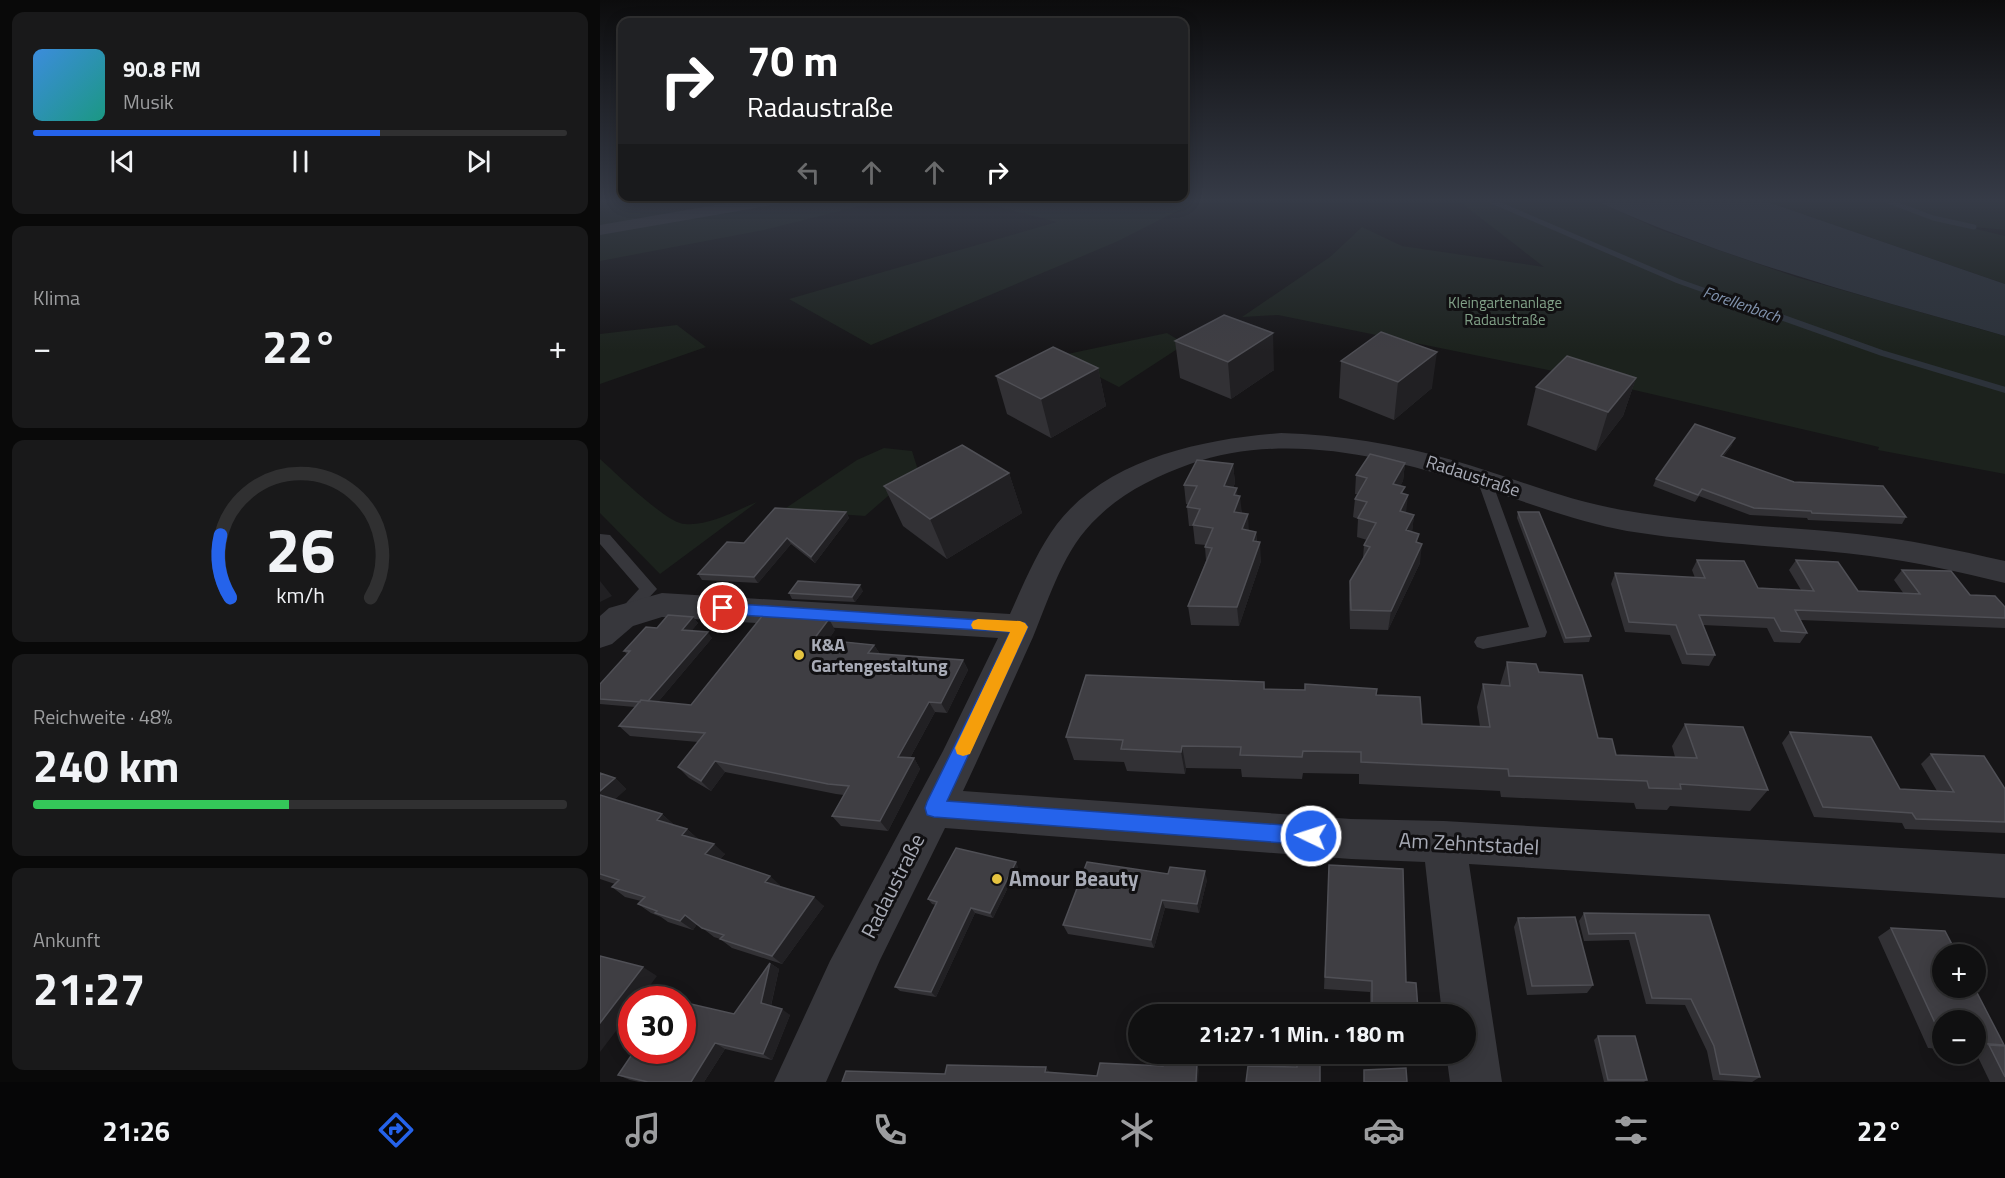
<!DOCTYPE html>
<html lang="de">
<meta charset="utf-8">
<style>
body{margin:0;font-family:"Titillium Web",sans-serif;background:#19191a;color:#f1f3f6;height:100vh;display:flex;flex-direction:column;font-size:22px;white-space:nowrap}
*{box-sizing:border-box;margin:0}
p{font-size:20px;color:#9c9d9f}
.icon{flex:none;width:33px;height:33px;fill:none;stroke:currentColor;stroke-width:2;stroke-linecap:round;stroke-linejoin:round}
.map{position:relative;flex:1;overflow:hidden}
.drawer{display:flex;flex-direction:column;gap:12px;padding:12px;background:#090909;width:600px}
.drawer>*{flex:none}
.hud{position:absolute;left:18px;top:18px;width:570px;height:183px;border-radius:12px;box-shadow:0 3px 15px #0003,0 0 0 2px #303031;background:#202124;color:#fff;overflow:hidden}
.tools{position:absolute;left:1332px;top:944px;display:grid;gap:12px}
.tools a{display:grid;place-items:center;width:54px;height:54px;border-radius:50%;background:#101011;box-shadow:0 3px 15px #0003,0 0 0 2px #303031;font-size:30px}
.speed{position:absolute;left:18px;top:986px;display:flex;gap:12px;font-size:30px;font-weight:700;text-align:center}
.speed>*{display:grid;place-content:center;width:78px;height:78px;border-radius:50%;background:#101011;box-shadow:0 3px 15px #0003,0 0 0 2px #303031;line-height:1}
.speed .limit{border:9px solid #d22;background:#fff;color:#111}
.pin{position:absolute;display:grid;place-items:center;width:51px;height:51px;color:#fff;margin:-26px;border:3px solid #fff;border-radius:50%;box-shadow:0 2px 6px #0007}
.me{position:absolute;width:66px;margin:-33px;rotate:274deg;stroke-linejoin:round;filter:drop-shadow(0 0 4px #0008)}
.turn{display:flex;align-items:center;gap:21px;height:126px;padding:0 30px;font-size:27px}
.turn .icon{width:78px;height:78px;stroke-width:2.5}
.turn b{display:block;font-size:42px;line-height:51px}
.lanes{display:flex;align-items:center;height:57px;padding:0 30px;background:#0003;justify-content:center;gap:30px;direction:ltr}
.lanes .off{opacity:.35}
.big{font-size:45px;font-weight:700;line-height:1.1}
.drawer .tile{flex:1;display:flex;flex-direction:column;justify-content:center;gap:9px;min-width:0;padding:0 21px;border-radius:12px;background:#19191a}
.drawer .dial{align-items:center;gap:0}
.dial svg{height:156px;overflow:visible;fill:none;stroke:#303031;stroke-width:7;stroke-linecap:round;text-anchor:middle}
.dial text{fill:#f1f3f6;stroke:none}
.song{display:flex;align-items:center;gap:18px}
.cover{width:72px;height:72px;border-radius:9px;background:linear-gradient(135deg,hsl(210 70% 55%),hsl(170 70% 35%))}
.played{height:6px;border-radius:3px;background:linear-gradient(90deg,#2563eb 65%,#303031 65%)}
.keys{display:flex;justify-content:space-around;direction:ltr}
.heat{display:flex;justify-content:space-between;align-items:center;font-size:33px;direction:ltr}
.charge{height:9px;border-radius:4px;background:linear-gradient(90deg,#34c759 48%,#303031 0)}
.trip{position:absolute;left:528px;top:1004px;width:348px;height:60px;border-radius:30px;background:#101011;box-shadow:0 3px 15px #0003,0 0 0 2px #303031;font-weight:700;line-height:60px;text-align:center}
.dock{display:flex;height:96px;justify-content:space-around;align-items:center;background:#060607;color:#9c9d9f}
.dock .icon{width:42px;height:42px}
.dock .selected{color:#2563eb}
.dock b{font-size:27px;color:#f1f3f6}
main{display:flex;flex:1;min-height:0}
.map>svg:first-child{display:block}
.green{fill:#1c221d}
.water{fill:#2c323a}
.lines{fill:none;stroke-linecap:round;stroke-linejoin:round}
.stream-far1{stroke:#2c323a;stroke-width:5}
.stream{stroke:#2c323a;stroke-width:6}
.service{fill:#37373c;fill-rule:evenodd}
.minor{fill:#37373c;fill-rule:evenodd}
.wall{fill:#323135}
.shaded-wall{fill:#212023}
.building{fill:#3f3e43;stroke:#4f4f55;stroke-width:1.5}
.route{fill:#2563eb;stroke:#184099;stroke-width:1.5}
.slow{fill:#f59e0b}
.poi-dot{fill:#e5c340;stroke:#111012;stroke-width:2}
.labels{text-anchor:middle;stroke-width:6;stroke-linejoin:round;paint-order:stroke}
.far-park-label{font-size:15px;fill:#81a087;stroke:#111012}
.far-water-label{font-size:16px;font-style:italic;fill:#8294af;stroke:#111012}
.street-label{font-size:18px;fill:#a8abb6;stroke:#111012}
.poi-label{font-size:18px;font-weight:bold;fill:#a8abb6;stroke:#111012;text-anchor:start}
.near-street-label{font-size:21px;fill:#a8abb6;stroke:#111012}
.near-poi-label{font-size:21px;font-weight:bold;fill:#a8abb6;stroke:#111012;text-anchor:start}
</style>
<main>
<section class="drawer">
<div class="tile">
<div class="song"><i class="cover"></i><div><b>90.8 FM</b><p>Musik</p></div></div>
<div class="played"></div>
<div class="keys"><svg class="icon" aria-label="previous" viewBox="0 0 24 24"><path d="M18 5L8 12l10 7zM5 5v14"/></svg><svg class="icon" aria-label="pause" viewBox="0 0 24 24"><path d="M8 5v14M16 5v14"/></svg><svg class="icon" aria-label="next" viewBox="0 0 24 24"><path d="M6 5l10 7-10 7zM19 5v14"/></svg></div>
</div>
<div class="tile"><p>Klima</p>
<div class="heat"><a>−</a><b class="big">22°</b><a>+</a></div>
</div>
<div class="tile dial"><svg viewBox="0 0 100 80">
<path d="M14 69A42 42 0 1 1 86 69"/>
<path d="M14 69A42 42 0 0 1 9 37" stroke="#2563eb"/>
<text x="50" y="56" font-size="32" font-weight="700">26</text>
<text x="50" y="72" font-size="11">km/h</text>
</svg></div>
<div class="tile"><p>Reichweite · 48%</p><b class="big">240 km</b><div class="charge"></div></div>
<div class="tile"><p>Ankunft</p><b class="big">21:27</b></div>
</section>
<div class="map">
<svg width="1405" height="1082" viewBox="0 0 1405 1082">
<rect width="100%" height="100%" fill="#161517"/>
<path class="green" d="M0 199H160L0 227Z
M195 199H288L164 230 0 261V233Z
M367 199H601L516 242 271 345 189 299 457 222Z
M856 199H992L1058 229 1196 277 1405 336V474L1278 450 1279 447 953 371 678 315 642 317 730 257 762 227 802 246 944 267Z
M1159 199H1405V230L1364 226 1405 236V284Z
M77 325 106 347 0 384V334Z
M567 333 585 344 519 387 458 356Z
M284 448 312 451 318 470 265 516 183 510 257 460Z
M0 459C16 473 67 524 85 524 109 526 135 511 157 502L60 574 0 513Z"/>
<path class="water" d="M992 199H1159L1405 284V336C1264 296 1125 260 992 199Z"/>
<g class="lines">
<path class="stream-far1" d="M887 199 1078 281 1140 303
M1283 199 1333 218 1374 227"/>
<path class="stream" d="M1136 301 1282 353 1405 390"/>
<path class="service" d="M884 475 891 479 947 632 945 637 939 638 883 649 877 647 874 642 877 637 929 627 877 479Z
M0 534 10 535 57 589 30 618 24 620 18 618 16 614 39 589 0 544Z"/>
<path class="minor" d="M150 199H186L178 204 0 235V225Z
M681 433C740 435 796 444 852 460 909 476 964 500 1022 510 1100 524 1179 526 1257 534 1307 539 1356 550 1405 561V583C1360 572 1316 562 1270 556 1189 546 1108 544 1027 531 974 521 923 501 871 484 782 455 682 432 590 464 557 476 523 492 498 517 464 548 450 596 433 637 410 688 387 740 363 791L751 819 844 821 1405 854V898L869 864 902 1082H850L846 1053H866V1014H842L825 862 751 859 345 828 280 960 226 1082H174L230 961 343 751 398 638 62 617 33 626 12 644 0 648V616L9 608 62 593 410 614C424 583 437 551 457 524 508 458 603 439 681 433Z"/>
</g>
<path class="wall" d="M575 341 674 370 631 399 580 378Z
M741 361 832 388 794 420 739 398Z
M498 368 506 406 451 438 407 414 396 376Z
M1036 378 1023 416 996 451 927 425 936 387Z
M1132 445 1123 457 1194 482 1306 517 1302 524 1208 520 1207 518 1150 515 1099 496 1095 502 1053 486 1056 479Z
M805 463 803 481 800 486 804 494 806 513 814 515 812 531 818 543 820 563 788 630 750 629 749 600 750 581 763 558 764 545 767 540 757 537 758 519 753 517 755 499 757 494H755L756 475Z
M633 464 635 483 633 488 637 495 642 513 649 531 656 532 657 542 661 561 639 626 591 625 588 606 606 561 605 547 606 545 595 544 593 526H589L587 507 588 504H586L584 485Z
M409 473 422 513 347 559 303 526 284 486Z
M246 512 249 518 215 563 191 544 158 583 102 580 98 574 144 543Z
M918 512 991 636 989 642 964 643 917 518Z
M1097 560 1158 588 1201 590 1189 570 1196 560 1258 591 1304 594 1294 580 1302 570 1405 607V628L1200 620 1207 633 1200 643 1174 642 1167 628 1103 625 1115 655 1109 666 1082 664 1070 635 1025 632 1011 584 1015 573 1095 578 1092 570Z
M263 591 255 602 192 599 189 593Z
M93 617 98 623 92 630 112 638 58 702 91 705 235 630 228 640 274 645 280 654 363 660 368 670 347 713 335 712 310 758H314L320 769 288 831 241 826 232 816 244 795 236 794 125 772 111 791 89 778 78 767 98 742 30 736 19 726 35 707 0 704V684L27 654 24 651 57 628Z
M907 662 939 672 998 738 1016 755 1075 757 1072 746 1085 724 1168 790 1150 811 1070 806 1067 810 1036 809 1034 803 901 797 900 791 759 784V774L703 773 702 779 642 777 641 769 586 768 585 774 527 771 524 762 474 760 466 737 664 682 665 689 776 695 822 724 880 727 877 707 883 684 900 685Z
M1190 732 1300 789 1337 791 1321 764 1331 754 1405 789V833L1305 829 1302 823 1214 817 1182 743Z
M0 773 15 778 26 789 14 800 62 814 73 824V825L87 829 98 839 125 854 120 859 180 885 179 886 224 906 182 964 132 948 120 939 114 937 97 924 93 930 68 922 61 917 51 913 38 904 41 901 25 897 12 887 15 884 0 879Z
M729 865 806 982 818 1009 816 1014H770V992L724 989Z
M418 867 393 918 375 913 336 997 300 991 295 987 336 905 332 904 328 899Z
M607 880 599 913 565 908 554 948 468 934 463 925Z
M984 913 1109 915 1160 1077 1152 1082 1113 1080 1107 1051 1085 1005 1046 1004 1029 940 984 941 979 921Z
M918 918 993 985 987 993 927 995 914 927Z
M1291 928 1404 1045 1402 1046H1405V1082H1390L1376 1053V1020H1342V1049L1328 1048 1278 937Z
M170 963 179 969 171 1006 190 1015 172 1060 125 1049 104 1082H39L30 1080 18 1075 134 1014Z
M998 1036 1047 1080 1044 1082H1004L994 1040Z"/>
<path class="shaded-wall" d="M673 333 674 370 631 399 628 362Z
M837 352 832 388 794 420 798 382Z
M498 368 506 406 451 438 441 399Z
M1036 378 1023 416 996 451 1008 412Z
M1135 438 1132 445 1118 463 1121 456Z
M805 463 803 481 791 503 793 484Z
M633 464 635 483 625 505 624 486Z
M409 473 422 513 347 559 330 519Z
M637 488 638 502 640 496 642 514 634 512V495Z
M808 495 806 514 800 511Z
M246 512 249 518 215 563 211 557Z
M648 514 649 533 642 529Z
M814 515 812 534 806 530Z
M656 532 657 550 660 542 661 561 639 626 637 607 653 541Z
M187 538 191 544 158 583 154 577Z
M822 544 820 563 788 630 791 611Z
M0 581 12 596 0 602Z
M260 585 263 591 255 602 252 597Z
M93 617 98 623 87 636 82 630Z
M229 619 235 630 222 649 214 639Z
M108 632 112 638 53 708 47 702Z
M274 645 281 656 268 653Z
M363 660 368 670 347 713 341 703Z
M329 702 335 712 305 767 298 757Z
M582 746 586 768 585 774 581 752Z
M314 758 320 769 288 831 280 821Z
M115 761 125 772 111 791 101 781Z
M15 778 26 789 9 805 0 797V791Z
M62 814 73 824 69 830 57 820Z
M87 829 98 839 82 835Z
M114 844 125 854 116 864 105 854Z
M416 862 418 867 393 918 390 913Z
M605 871 607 880 599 913 597 904Z
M170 876 180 885 175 891 165 882Z
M214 897 224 906 182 964 172 956Z
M562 900 565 908 554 948 551 940Z
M371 908 375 913 336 997 331 992Z
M85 915 97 924 93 930 80 921Z
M170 963 179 969 170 1009 161 1003Z
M43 967 57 976 40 999H32V1010L0 1052V1023Z
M182 1009 190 1015 172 1060 163 1054Z
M115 1043 125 1049 104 1082H91Z
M597 1063 599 1070 598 1082H596Z
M446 1067 451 1074 445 1072Z"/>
<path class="building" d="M624 315 673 333 628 362 575 341Z
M781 332 837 352 798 382 741 361Z
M453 347 498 368 441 399 396 376Z
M967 356 1036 378 1008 412 936 387Z
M1095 424 1135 438 1121 456 1194 482 1283 486 1306 517 1212 513 1211 511 1154 508 1102 489 1098 495 1056 479Z
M362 445 409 473 330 519 284 486Z
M770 454 805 463 793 484 805 487 801 493 808 495 800 511 814 515 806 530 819 534 816 542 822 544 791 611 751 610 750 581 770 547 764 545 776 523 758 518 767 502 755 499 767 478 756 475Z
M597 460 633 464 624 486 637 488 634 495 640 496 634 512 648 514 642 529 656 532 653 541 660 542 637 607 588 606 612 548 605 547 613 528 593 525 600 509 587 507 597 486 584 485Z
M175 508 246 512 211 557 187 538 154 577 98 574 127 542 144 543Z
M918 512H939L991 636 966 638Z
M1097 560 1144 561 1158 588 1214 591 1196 560 1238 562 1258 591 1320 594 1302 570 1351 571 1370 595 1395 596 1405 607V618L1195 610 1207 633 1181 631 1174 618 1099 615 1115 655 1087 654 1076 625 1029 622 1015 573 1105 578Z
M198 581 260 585 252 597 189 593Z
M68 615 93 617 82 630 108 632 48 701 41 700 40 702 0 699V684L30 651H24L46 627 57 628Z
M163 615 229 619 214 639 274 645 268 653 363 660 341 703 329 702 298 757 314 758 280 821 232 816 249 786 228 784 115 761 101 781 78 767 105 733 19 726 41 700 91 705Z
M907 662 936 664 939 672 982 675 998 738 1012 739 1016 755 1097 758 1085 724 1143 727 1168 790 1080 784 1081 789 1049 788 1047 781 909 776 908 769 761 762V752L703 751 702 757 640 755 641 747 582 746 581 752 521 749 523 740 466 737 486 675 664 682V689L705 690V684L777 689 776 695 820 697 822 724 890 727 883 684 910 686Z
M1190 732 1271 737 1300 789 1354 792 1331 754 1384 756 1405 789V822L1316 819 1312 813 1223 807Z
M0 773 15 778 0 791Z
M0 795 62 814 57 820 87 829 82 835 114 844 105 854 170 876 165 882 214 897 172 956 120 939 124 935 102 928 85 915 80 921 55 913 57 911 38 904 45 897 12 887 19 880 0 874Z
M356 848 416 862 390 913 371 908 331 992 295 987 337 902 328 899Z
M487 862 568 874 570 867 605 871 597 904 562 900 551 940 463 925Z
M729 865 803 869 806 982 816 983 818 1009 772 1007V981L725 977Z
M984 913 1109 915 1160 1077 1120 1074 1114 1046 1091 999 1052 998 1035 933 989 934Z
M975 917 993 985 932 986 918 918Z
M1291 928 1345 931 1357 954H1342V987H1374L1404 1045 1376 1043V1020H1342V1038Z
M0 956 43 967 0 1023Z
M170 963 161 1003 182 1009 163 1054 115 1043 91 1082H48L18 1075 35 1050H82V1002L134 1014Z
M998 1036H1035L1047 1080H1008Z
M1389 1045 1405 1046V1077Z
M697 1053H720V1082H646L648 1066 697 1067Z
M500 1063 563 1066V1063H597L596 1082H242L246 1071 345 1074 347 1065 446 1067 445 1072 497 1076Z
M806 1068 807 1082H764V1070Z"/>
<linearGradient id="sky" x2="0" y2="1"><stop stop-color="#0c0c0d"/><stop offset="0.57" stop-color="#363b47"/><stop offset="1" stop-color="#363b47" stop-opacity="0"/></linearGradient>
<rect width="1405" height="351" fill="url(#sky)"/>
<path class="route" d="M123 603 425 623 428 627 347 801 711 827 718 829 720 836 718 842 711 845 334 817 327 815 325 808 327 802 410 632 123 614 117 612 115 608 117 604Z"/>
<path class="slow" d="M378 619 420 621 425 623 428 627 370 754 363 756 357 754 355 748 410 632 373 629 371 625 373 621Z"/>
<g class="poi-dot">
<circle cx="199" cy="655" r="6"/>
<circle cx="397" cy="879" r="6"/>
</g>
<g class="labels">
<g class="far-park-label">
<text x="905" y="308">Kleingartenanlage<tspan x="905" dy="17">Radaustraße</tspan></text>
</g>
<g class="far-water-label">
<text transform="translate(1142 304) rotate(19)" y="6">Forellenbach</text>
</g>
<g class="street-label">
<text transform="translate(873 476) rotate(18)" y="6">Radaustraße</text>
</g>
<g class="poi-label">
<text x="211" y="651">K&amp;A<tspan x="211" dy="21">Gartengestaltung</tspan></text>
</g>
<g class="near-street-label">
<text transform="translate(869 844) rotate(3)" y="7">Am Zehntstadel</text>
<text transform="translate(293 886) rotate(-63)" y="7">Radaustraße</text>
</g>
<g class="near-poi-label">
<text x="409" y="886">Amour Beauty</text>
</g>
</g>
</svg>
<div class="tools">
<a>+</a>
<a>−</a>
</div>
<div class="speed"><div class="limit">30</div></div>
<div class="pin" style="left:123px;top:608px;background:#d93025"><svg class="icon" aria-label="arrive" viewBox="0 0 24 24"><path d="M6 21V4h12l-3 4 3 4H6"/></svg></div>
<svg class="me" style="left:711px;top:836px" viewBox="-20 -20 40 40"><circle r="17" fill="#2563eb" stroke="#fff" stroke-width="3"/><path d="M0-11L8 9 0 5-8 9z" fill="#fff"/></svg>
<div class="trip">21:27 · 1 Min. · 180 m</div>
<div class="hud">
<div class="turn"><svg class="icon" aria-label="right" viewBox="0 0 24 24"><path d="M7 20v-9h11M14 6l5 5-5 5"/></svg><div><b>70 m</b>Radaustraße</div></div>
<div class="lanes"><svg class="icon off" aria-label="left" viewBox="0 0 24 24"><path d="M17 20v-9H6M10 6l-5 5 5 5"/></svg><svg class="icon off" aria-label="ahead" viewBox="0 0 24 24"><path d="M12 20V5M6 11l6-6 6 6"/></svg><svg class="icon off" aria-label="ahead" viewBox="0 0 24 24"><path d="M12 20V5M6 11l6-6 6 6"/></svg><svg class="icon" aria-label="right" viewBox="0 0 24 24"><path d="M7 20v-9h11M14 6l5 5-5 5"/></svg></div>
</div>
</div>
</main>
<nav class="dock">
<b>21:26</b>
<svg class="icon selected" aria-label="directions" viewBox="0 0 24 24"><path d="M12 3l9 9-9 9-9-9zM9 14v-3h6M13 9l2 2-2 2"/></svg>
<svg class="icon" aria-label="music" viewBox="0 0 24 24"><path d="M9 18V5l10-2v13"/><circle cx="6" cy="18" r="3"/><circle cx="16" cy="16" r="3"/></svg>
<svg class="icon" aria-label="phone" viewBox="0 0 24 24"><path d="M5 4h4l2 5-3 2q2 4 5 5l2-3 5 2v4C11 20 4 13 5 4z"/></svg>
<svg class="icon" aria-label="climate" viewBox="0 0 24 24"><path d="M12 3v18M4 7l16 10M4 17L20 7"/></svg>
<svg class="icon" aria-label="car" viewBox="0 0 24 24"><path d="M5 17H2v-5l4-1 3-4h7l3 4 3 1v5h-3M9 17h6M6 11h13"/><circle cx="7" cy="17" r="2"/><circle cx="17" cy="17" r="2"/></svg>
<svg class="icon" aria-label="filters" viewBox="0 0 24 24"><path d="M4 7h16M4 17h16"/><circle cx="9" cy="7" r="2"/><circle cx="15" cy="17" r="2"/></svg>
<b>22°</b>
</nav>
